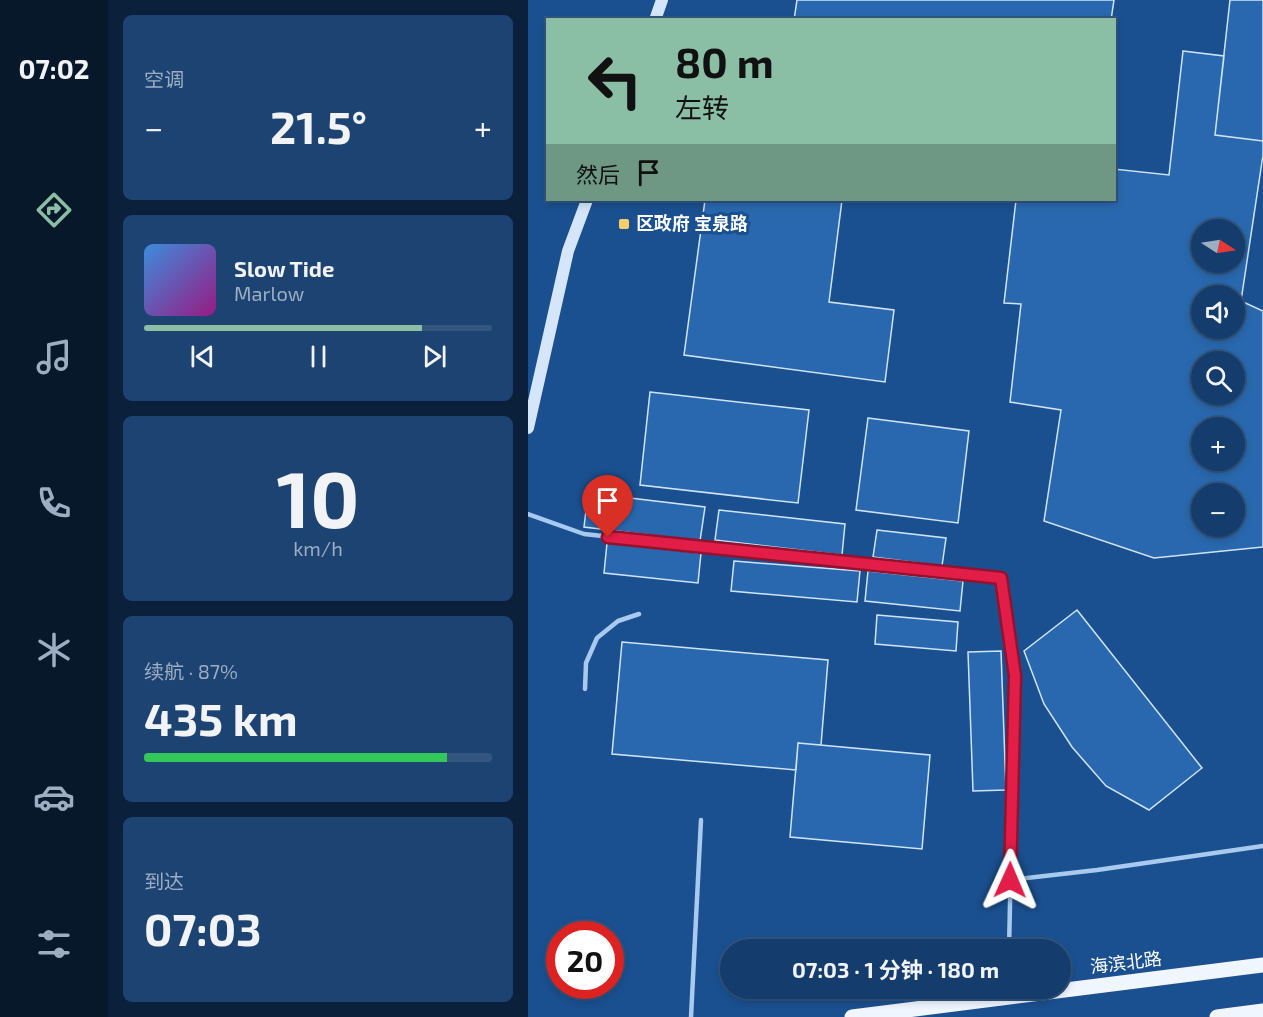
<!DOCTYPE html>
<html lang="zh">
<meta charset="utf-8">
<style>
body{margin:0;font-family:"Exo 2","Noto Sans SC",sans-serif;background:#1d4372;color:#f1f3f6;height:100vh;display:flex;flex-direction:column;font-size:22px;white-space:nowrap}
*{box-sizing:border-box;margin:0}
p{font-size:20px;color:#9dadc2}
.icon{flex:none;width:33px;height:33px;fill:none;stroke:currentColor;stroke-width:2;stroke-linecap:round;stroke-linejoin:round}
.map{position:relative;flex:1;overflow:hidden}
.side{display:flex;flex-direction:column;gap:15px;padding:15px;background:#0b213b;width:420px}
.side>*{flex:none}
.top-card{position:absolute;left:18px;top:18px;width:570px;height:183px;border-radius:0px;box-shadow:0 3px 9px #0003,0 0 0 2px #33567f;background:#8abfa5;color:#111;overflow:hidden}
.needle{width:39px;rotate:102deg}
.tools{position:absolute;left:663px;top:219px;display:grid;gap:12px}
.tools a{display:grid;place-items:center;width:54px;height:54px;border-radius:50%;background:#143c6c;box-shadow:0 3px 9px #0003,0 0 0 2px #33567f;font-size:30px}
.speed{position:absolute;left:18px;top:921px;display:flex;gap:12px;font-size:30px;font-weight:700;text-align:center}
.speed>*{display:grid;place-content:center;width:78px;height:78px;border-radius:50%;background:#143c6c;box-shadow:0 3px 9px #0003,0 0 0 2px #33567f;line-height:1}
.speed .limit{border:9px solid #d22;background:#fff;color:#111}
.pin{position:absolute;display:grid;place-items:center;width:51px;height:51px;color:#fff;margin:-62px -26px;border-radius:50% 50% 50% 0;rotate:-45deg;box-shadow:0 0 6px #0007}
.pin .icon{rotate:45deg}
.me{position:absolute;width:66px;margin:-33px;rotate:1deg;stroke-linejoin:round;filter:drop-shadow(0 0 4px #0008)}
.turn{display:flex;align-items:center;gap:21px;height:126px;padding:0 30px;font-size:27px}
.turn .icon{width:78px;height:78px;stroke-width:2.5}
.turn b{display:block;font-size:42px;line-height:51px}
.then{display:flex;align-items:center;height:57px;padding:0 30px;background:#0003;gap:12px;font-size:22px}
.big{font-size:45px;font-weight:700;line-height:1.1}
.side .widget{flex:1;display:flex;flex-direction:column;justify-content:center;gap:9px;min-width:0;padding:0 21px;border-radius:9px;background:#1d4372}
.side .dial{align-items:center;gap:0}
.dial b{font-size:78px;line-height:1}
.song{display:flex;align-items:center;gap:18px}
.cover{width:72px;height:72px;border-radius:9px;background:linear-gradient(135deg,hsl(210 70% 55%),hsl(310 70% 35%))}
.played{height:6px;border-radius:3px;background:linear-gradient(90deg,#8abfa5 80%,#33567f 80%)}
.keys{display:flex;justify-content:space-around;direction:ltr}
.heat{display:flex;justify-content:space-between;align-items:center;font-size:33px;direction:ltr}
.charge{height:9px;border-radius:4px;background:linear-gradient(90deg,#34c759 87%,#33567f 0)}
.trip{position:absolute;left:192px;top:939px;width:351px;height:60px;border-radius:30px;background:#143c6c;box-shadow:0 3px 9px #0003,0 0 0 2px #33567f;font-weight:700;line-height:60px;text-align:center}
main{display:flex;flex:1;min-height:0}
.tabs{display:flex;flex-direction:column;width:108px;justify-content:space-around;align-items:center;background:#08182b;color:#9dadc2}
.tabs .icon{width:42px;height:42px}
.tabs .selected{color:#8abfa5}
.tabs b{font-size:27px;color:#f1f3f6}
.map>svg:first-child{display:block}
.building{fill:#2968ae;stroke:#cfe4fa;stroke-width:1.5;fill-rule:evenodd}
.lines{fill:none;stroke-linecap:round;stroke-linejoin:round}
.lane{stroke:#a9caee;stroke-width:4.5}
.secondary{stroke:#d6e6fa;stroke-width:12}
.primary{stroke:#f0f6ff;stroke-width:15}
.route-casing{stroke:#92132f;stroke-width:15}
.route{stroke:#e11d48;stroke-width:10}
.poi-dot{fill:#ffcf66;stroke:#1a5090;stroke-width:2}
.labels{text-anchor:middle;stroke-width:6;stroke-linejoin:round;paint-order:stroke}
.poi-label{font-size:18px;font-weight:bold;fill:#fff;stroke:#1a5090;text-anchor:start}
.street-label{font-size:18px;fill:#fff;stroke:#1a5090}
</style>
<main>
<nav class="tabs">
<b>07:02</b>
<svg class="icon selected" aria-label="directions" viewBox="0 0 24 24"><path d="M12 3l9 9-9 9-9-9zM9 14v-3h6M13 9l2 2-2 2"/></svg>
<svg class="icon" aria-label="music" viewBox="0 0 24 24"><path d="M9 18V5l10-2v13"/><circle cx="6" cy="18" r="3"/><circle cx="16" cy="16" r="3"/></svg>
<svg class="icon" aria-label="phone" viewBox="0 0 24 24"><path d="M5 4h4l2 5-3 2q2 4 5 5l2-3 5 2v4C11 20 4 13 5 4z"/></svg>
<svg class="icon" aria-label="climate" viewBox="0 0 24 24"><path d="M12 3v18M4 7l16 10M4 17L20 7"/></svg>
<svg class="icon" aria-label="car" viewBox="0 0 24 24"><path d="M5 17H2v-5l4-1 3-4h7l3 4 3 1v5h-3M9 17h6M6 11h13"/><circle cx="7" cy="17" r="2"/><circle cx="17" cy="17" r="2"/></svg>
<svg class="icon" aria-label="filters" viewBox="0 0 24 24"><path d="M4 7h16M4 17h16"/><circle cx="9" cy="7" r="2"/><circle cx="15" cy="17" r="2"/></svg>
</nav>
<section class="side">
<div class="widget"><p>空调</p>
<div class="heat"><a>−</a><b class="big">21.5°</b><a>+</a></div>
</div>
<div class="widget">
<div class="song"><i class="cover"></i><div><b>Slow Tide</b><p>Marlow</p></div></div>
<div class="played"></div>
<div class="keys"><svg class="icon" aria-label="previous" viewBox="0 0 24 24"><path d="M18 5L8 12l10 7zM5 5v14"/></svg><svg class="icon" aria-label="pause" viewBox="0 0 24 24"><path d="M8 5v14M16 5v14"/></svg><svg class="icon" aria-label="next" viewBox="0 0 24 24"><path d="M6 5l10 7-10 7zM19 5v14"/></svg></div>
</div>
<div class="widget dial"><b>10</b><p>km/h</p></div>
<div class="widget"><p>续航 · 87%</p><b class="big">435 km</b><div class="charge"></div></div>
<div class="widget"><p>到达</p><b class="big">07:03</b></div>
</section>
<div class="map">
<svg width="735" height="1017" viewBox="0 0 735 1017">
<rect width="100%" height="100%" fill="#1a5090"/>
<path class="building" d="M269 0H586L583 20H266Z
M702 0H735V141L687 135Z
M655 51 696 56 687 135 735 141V155L713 301 735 311V547L626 558 516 521 533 410 482 402 493 304 476 303 488 200H586V169L641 175ZM674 230H706V262H674ZM674 296H706V328H674ZM674 362H706V394H674ZM674 428H706V460H674ZM674 494H706V526H674Z
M177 200H314L301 302 366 310 357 382 156 355Z
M122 392 281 410 270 503 112 485Z
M340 418 441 431 430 523 328 510Z
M60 493 177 507 172 541 56 527Z
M191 510 317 524 314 555 187 540Z
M349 530 418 538 414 566 345 557Z
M79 543 173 553 170 583 76 573Z
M206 561 332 571 329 602 203 591Z
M340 571 435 581 432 611 337 601Z
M549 610 674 768 621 810 578 786 544 747 516 704 496 651Z
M349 615 430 622 428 651 347 644Z
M94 642 300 660 293 745 270 743 268 770 84 754Z
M473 651 478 790 445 791 440 652Z
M270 743 402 755 394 849 262 837Z"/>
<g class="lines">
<path class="lane" d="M0 514 56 534 473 578 487 676 481 950
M57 689 58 663 69 638 90 621 111 614
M482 880 569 870 735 846
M163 1017 173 820"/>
<path class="secondary" d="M127 20 134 0
M0 428 40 251 59 200"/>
<path class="primary" d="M324 1017 735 965
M689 1017 735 1011"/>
</g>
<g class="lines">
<defs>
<path id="route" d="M80 537 473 578 487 676 482 880"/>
</defs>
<use href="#route" class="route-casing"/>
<use href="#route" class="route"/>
</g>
<rect class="poi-dot" x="90" y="218" width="12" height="12" rx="3"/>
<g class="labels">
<g class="poi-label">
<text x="108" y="230">区政府 宝泉路</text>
</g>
<g class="street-label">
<text transform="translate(598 963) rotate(-7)" y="6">海滨北路</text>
</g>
</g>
</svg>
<div class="tools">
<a><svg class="needle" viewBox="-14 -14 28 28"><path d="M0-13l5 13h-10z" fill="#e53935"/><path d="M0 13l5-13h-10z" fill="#9dadc2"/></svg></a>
<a><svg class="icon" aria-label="sound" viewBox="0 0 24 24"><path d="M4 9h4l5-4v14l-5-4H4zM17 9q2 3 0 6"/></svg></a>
<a><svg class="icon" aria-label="search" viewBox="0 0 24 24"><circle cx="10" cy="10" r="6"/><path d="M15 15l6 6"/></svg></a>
<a>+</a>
<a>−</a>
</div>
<div class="speed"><div class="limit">20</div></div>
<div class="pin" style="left:80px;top:537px;background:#d93025"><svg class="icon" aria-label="arrive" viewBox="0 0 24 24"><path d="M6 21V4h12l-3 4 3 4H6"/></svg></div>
<svg class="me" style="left:482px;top:880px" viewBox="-20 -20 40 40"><path d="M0-17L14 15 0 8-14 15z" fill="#e11d48" stroke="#fff" stroke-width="4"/></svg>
<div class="trip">07:03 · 1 分钟 · 180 m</div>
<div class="top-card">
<div class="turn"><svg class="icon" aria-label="left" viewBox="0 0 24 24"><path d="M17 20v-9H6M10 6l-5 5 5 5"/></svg><div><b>80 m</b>左转</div></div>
<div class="then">然后<svg class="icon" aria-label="arrive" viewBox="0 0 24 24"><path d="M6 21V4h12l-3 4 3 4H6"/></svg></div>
</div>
</div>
</main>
